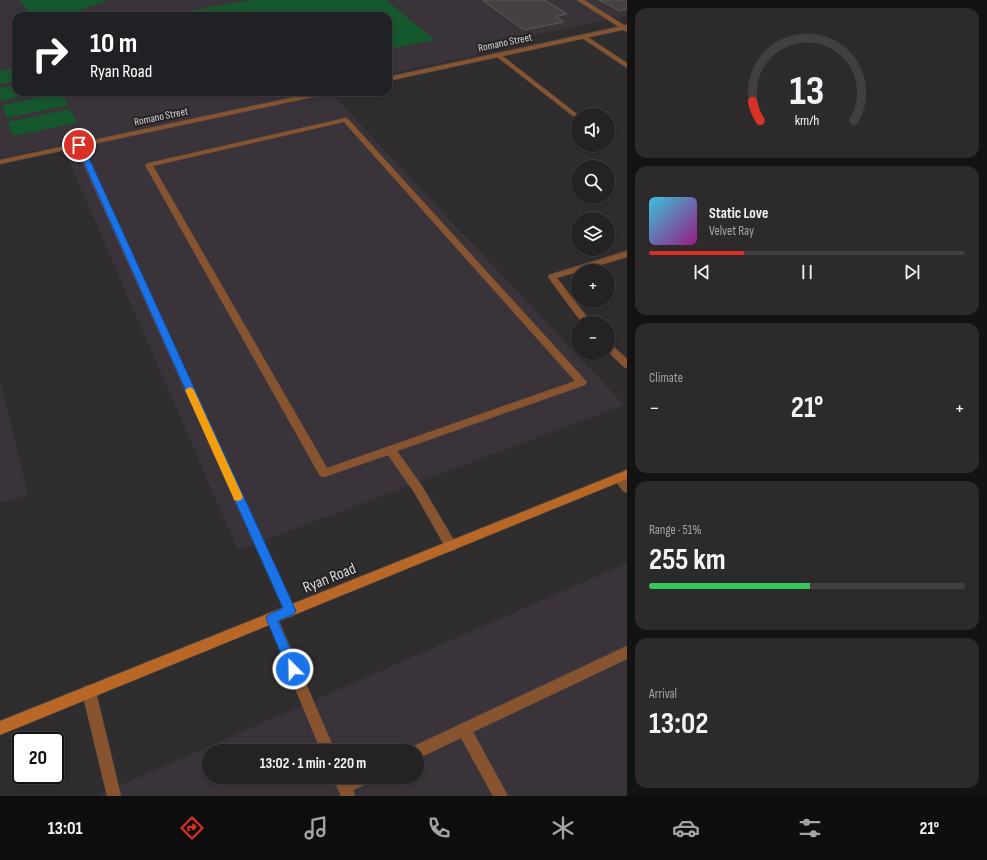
<!DOCTYPE html>
<meta charset="utf-8">
<style>
body{margin:0;font-family:"Sofia Sans Condensed",sans-serif;background:#2c2a2b;color:#f1f3f6;height:100vh;display:flex;flex-direction:column;font-size:15px;white-space:nowrap}
*{box-sizing:border-box;margin:0}
p{font-size:13px;color:#a3a4a6}
.icon{flex:none;width:22px;height:22px;fill:none;stroke:currentColor;stroke-width:2;stroke-linecap:round;stroke-linejoin:round}
.map{position:relative;flex:1;overflow:hidden}
.sheet{display:flex;flex-direction:column;gap:8px;padding:8px;background:#141313;width:360px}
.sheet>*{flex:none}
.guide{position:absolute;left:12px;top:12px;width:380px;height:84px;border-radius:12px;box-shadow:0 2px 6px #0003,0 0 0 1px #413f41;background:#202124;color:#fff;overflow:hidden}
.buttons{position:absolute;left:571px;top:108px;display:grid;gap:8px}
.buttons a{display:grid;place-items:center;width:44px;height:44px;border-radius:50%;background:#242223;box-shadow:0 2px 6px #0003,0 0 0 1px #413f41;font-size:20px}
.speed{position:absolute;left:12px;top:732px;display:flex;gap:8px;font-size:20px;font-weight:700;text-align:center}
.speed>*{display:grid;place-content:center;width:52px;height:52px;border-radius:50%;background:#242223;box-shadow:0 2px 6px #0003,0 0 0 1px #413f41;line-height:1}
.speed .limit{border:2px solid #111;border-radius:6px;background:#fff;color:#111}
.pin{position:absolute;display:grid;place-items:center;width:34px;height:34px;color:#fff;margin:-17px;border:2px solid #fff;border-radius:50%;box-shadow:0 1px 4px #0007}
.me{position:absolute;width:44px;margin:-22px;rotate:337deg;stroke-linejoin:round;filter:drop-shadow(0 0 3px #0008)}
.turn{display:flex;align-items:center;gap:14px;height:84px;padding:0 12px;font-size:18px}
.turn .icon{width:52px;height:52px;stroke-width:2.5}
.turn b{display:block;font-size:28px;line-height:34px}
.big{font-size:30px;font-weight:700;line-height:1.1}
.sheet .tile{flex:1;display:flex;flex-direction:column;justify-content:center;gap:6px;min-width:0;padding:0 14px;border-radius:12px;background:#2c2a2b}
.sheet .dial{align-items:center;gap:0}
.dial svg{height:104px;overflow:visible;fill:none;stroke:#413f41;stroke-width:7;stroke-linecap:round;text-anchor:middle}
.dial text{fill:#f1f3f6;stroke:none}
.song{display:flex;align-items:center;gap:12px}
.cover{width:48px;height:48px;border-radius:6px;background:linear-gradient(135deg,hsl(190 70% 55%),hsl(310 70% 35%))}
.played{height:4px;border-radius:2px;background:linear-gradient(90deg,#d93025 30%,#413f41 30%)}
.keys{display:flex;justify-content:space-around;direction:ltr}
.heat{display:flex;justify-content:space-between;align-items:center;font-size:22px;direction:ltr}
.charge{height:6px;border-radius:3px;background:linear-gradient(90deg,#34c759 51%,#413f41 0)}
.trip{position:absolute;left:202px;top:744px;width:222px;height:40px;border-radius:20px;background:#242223;box-shadow:0 2px 6px #0003,0 0 0 1px #413f41;font-weight:700;line-height:40px;text-align:center}
.tabs{display:flex;height:64px;justify-content:space-around;align-items:center;background:#0e0e0e;color:#a3a4a6}
.tabs .icon{width:28px;height:28px}
.tabs .on{color:#d93025}
.tabs b{font-size:18px;color:#f1f3f6}
main{display:flex;flex:1;min-height:0}
.map>svg:first-child{display:block}
.built{fill:#3b333a;fill-rule:evenodd}
.green{fill:#16582d}
.building{fill:#454140;stroke:#5e5958}
.lines{fill:none;stroke-linecap:round;stroke-linejoin:round}
.service-casing{stroke:#4b484a;stroke-width:1}
.minor-casing{stroke:#4b484a;stroke-width:1}
.secondary-casing{stroke:#4b484a;stroke-width:1}
.service{fill:#87542f;fill-rule:evenodd}
.minor{fill:#87542f;fill-rule:evenodd}
.secondary{fill:#b86726;fill-rule:evenodd}
.route{fill:#1a73e8;stroke:#114b97}
.slow{fill:#f59e0b}
.labels{text-anchor:middle;stroke-width:4;stroke-linejoin:round;paint-order:stroke}
.far-street-label{font-size:11px;fill:#d9d7d9;stroke:#262325}
.near-street-label{font-size:16px;fill:#d9d7d9;stroke:#262325}
</style>
<main>
<div class="map">
<svg width="627" height="796" viewBox="0 0 627 796">
<rect width="100%" height="100%" fill="#302d2f"/>
<path class="built" d="M0 0H627V16L521 38 528 44 388 74V16H16V92H330L624 405 238 550 62 145 0 158Z
M0 379 28 495 0 503Z
M627 563V796H96ZM209 751H417V777H209Z"/>
<path class="green" d="M20 0H109L63 16H31Z
M251 0H386L435 40 388 49V16H161Z
M16 68V81L0 84V71Z
M16 85V92H45L1 101 0 88Z
M62 93 68 105 7 118 2 105Z
M70 109 77 123 13 136 8 122Z"/>
<path class="building" d="M482 0H545L567 14 556 16 564 22 524 30Z
M599 0H627V9L620 11Z"/>
<g class="lines">
<defs>
<path id="service" d="M577 0H584L627 27V32Z
M582 36H586L627 63V68L582 38Z
M496 54H500L577 114V116H573L496 56Z
M346 118 348 119 587 382 585 385 397 451 422 486 455 542 457 546 455 550 451 551 447 550 414 492 388 455 324 477 320 476 145 165 149 163ZM344 122 575 381 327 468 153 166Z
M76 143H82L83 145 294 607 296 611 294 615 290 617 286 615 75 145Z
M627 251V257L557 278 592 323H582L548 277 549 275Z
M608 343 611 344 627 359V368L624 367 608 352Z
M618 474 622 475 627 481V493L623 491 613 478 614 475Z
M272 612 276 614 335 751H321L266 618 268 614Z
M627 646V659L473 732 508 796H493L461 738 417 759V751H410L412 747Z
M89 685 94 687 96 692 121 796H107L82 692 84 687Z
M333 777H373L371 782 353 790 355 796H341Z"/>
<path id="minor" d="M627 25V29L388 81V77Z
M318 92H330L327 94 0 164V160Z"/>
<path id="secondary" d="M627 470V479L0 735V721Z"/>
</defs>
<use href="#service" class="service-casing"/>
<use href="#minor" class="minor-casing"/>
<use href="#secondary" class="secondary-casing"/>
<use href="#service" class="service"/>
<use href="#minor" class="minor"/>
<use href="#secondary" class="secondary"/>
</g>
<path class="route" d="M77 144 83 145 296 611 294 614 278 621 299 669 298 673 293 675 289 673 266 618 268 615 283 608 76 145Z"/>
<path class="slow" d="M190 387 194 390 243 497 241 500 238 501 234 500 233 497 185 390Z"/>
<g class="labels">
<g class="far-street-label">
<text transform="translate(505 42) rotate(-12)" y="4">Romano Street</text>
<text transform="translate(161 116) rotate(-12)" y="4">Romano Street</text>
</g>
<g class="near-street-label">
<text transform="translate(329 577) rotate(-22)" y="6">Ryan Road</text>
</g>
</g>
</svg>
<div class="buttons">
<a><svg class="icon" aria-label="sound" viewBox="0 0 24 24"><path d="M4 9h4l5-4v14l-5-4H4zM17 9q2 3 0 6"/></svg></a>
<a><svg class="icon" aria-label="search" viewBox="0 0 24 24"><circle cx="10" cy="10" r="6"/><path d="M15 15l6 6"/></svg></a>
<a><svg class="icon" aria-label="layers" viewBox="0 0 24 24"><path d="M12 4l9 5-9 5-9-5zM3 14l9 5 9-5"/></svg></a>
<a>+</a>
<a>−</a>
</div>
<div class="speed"><div class="limit">20</div></div>
<div class="pin" style="left:79px;top:145px;background:#d93025"><svg class="icon" aria-label="arrive" viewBox="0 0 24 24"><path d="M6 21V4h12l-3 4 3 4H6"/></svg></div>
<svg class="me" style="left:293px;top:669px" viewBox="-20 -20 40 40"><circle r="17" fill="#1a73e8" stroke="#fff" stroke-width="3"/><path d="M0-11L8 9 0 5-8 9z" fill="#fff"/></svg>
<div class="trip">13:02 · 1 min · 220 m</div>
<div class="guide">
<div class="turn"><svg class="icon" aria-label="right" viewBox="0 0 24 24"><path d="M7 20v-9h11M14 6l5 5-5 5"/></svg><div><b>10 m</b>Ryan Road</div></div>
</div>
</div>
<section class="sheet">
<div class="tile dial"><svg viewBox="0 0 100 80">
<path d="M14 69A42 42 0 1 1 86 69"/>
<path d="M14 69A42 42 0 0 1 8 54" stroke="#d93025"/>
<text x="50" y="56" font-size="32" font-weight="700">13</text>
<text x="50" y="72" font-size="11">km/h</text>
</svg></div>
<div class="tile">
<div class="song"><i class="cover"></i><div><b>Static Love</b><p>Velvet Ray</p></div></div>
<div class="played"></div>
<div class="keys"><svg class="icon" aria-label="previous" viewBox="0 0 24 24"><path d="M18 5L8 12l10 7zM5 5v14"/></svg><svg class="icon" aria-label="pause" viewBox="0 0 24 24"><path d="M8 5v14M16 5v14"/></svg><svg class="icon" aria-label="next" viewBox="0 0 24 24"><path d="M6 5l10 7-10 7zM19 5v14"/></svg></div>
</div>
<div class="tile"><p>Climate</p>
<div class="heat"><a>−</a><b class="big">21°</b><a>+</a></div>
</div>
<div class="tile"><p>Range · 51%</p><b class="big">255 km</b><div class="charge"></div></div>
<div class="tile"><p>Arrival</p><b class="big">13:02</b></div>
</section>
</main>
<nav class="tabs">
<b>13:01</b>
<svg class="icon on" aria-label="directions" viewBox="0 0 24 24"><path d="M12 3l9 9-9 9-9-9zM9 14v-3h6M13 9l2 2-2 2"/></svg>
<svg class="icon" aria-label="music" viewBox="0 0 24 24"><path d="M9 18V5l10-2v13"/><circle cx="6" cy="18" r="3"/><circle cx="16" cy="16" r="3"/></svg>
<svg class="icon" aria-label="phone" viewBox="0 0 24 24"><path d="M5 4h4l2 5-3 2q2 4 5 5l2-3 5 2v4C11 20 4 13 5 4z"/></svg>
<svg class="icon" aria-label="climate" viewBox="0 0 24 24"><path d="M12 3v18M4 7l16 10M4 17L20 7"/></svg>
<svg class="icon" aria-label="car" viewBox="0 0 24 24"><path d="M5 17H2v-5l4-1 3-4h7l3 4 3 1v5h-3M9 17h6M6 11h13"/><circle cx="7" cy="17" r="2"/><circle cx="17" cy="17" r="2"/></svg>
<svg class="icon" aria-label="filters" viewBox="0 0 24 24"><path d="M4 7h16M4 17h16"/><circle cx="9" cy="7" r="2"/><circle cx="15" cy="17" r="2"/></svg>
<b>21°</b>
</nav>
